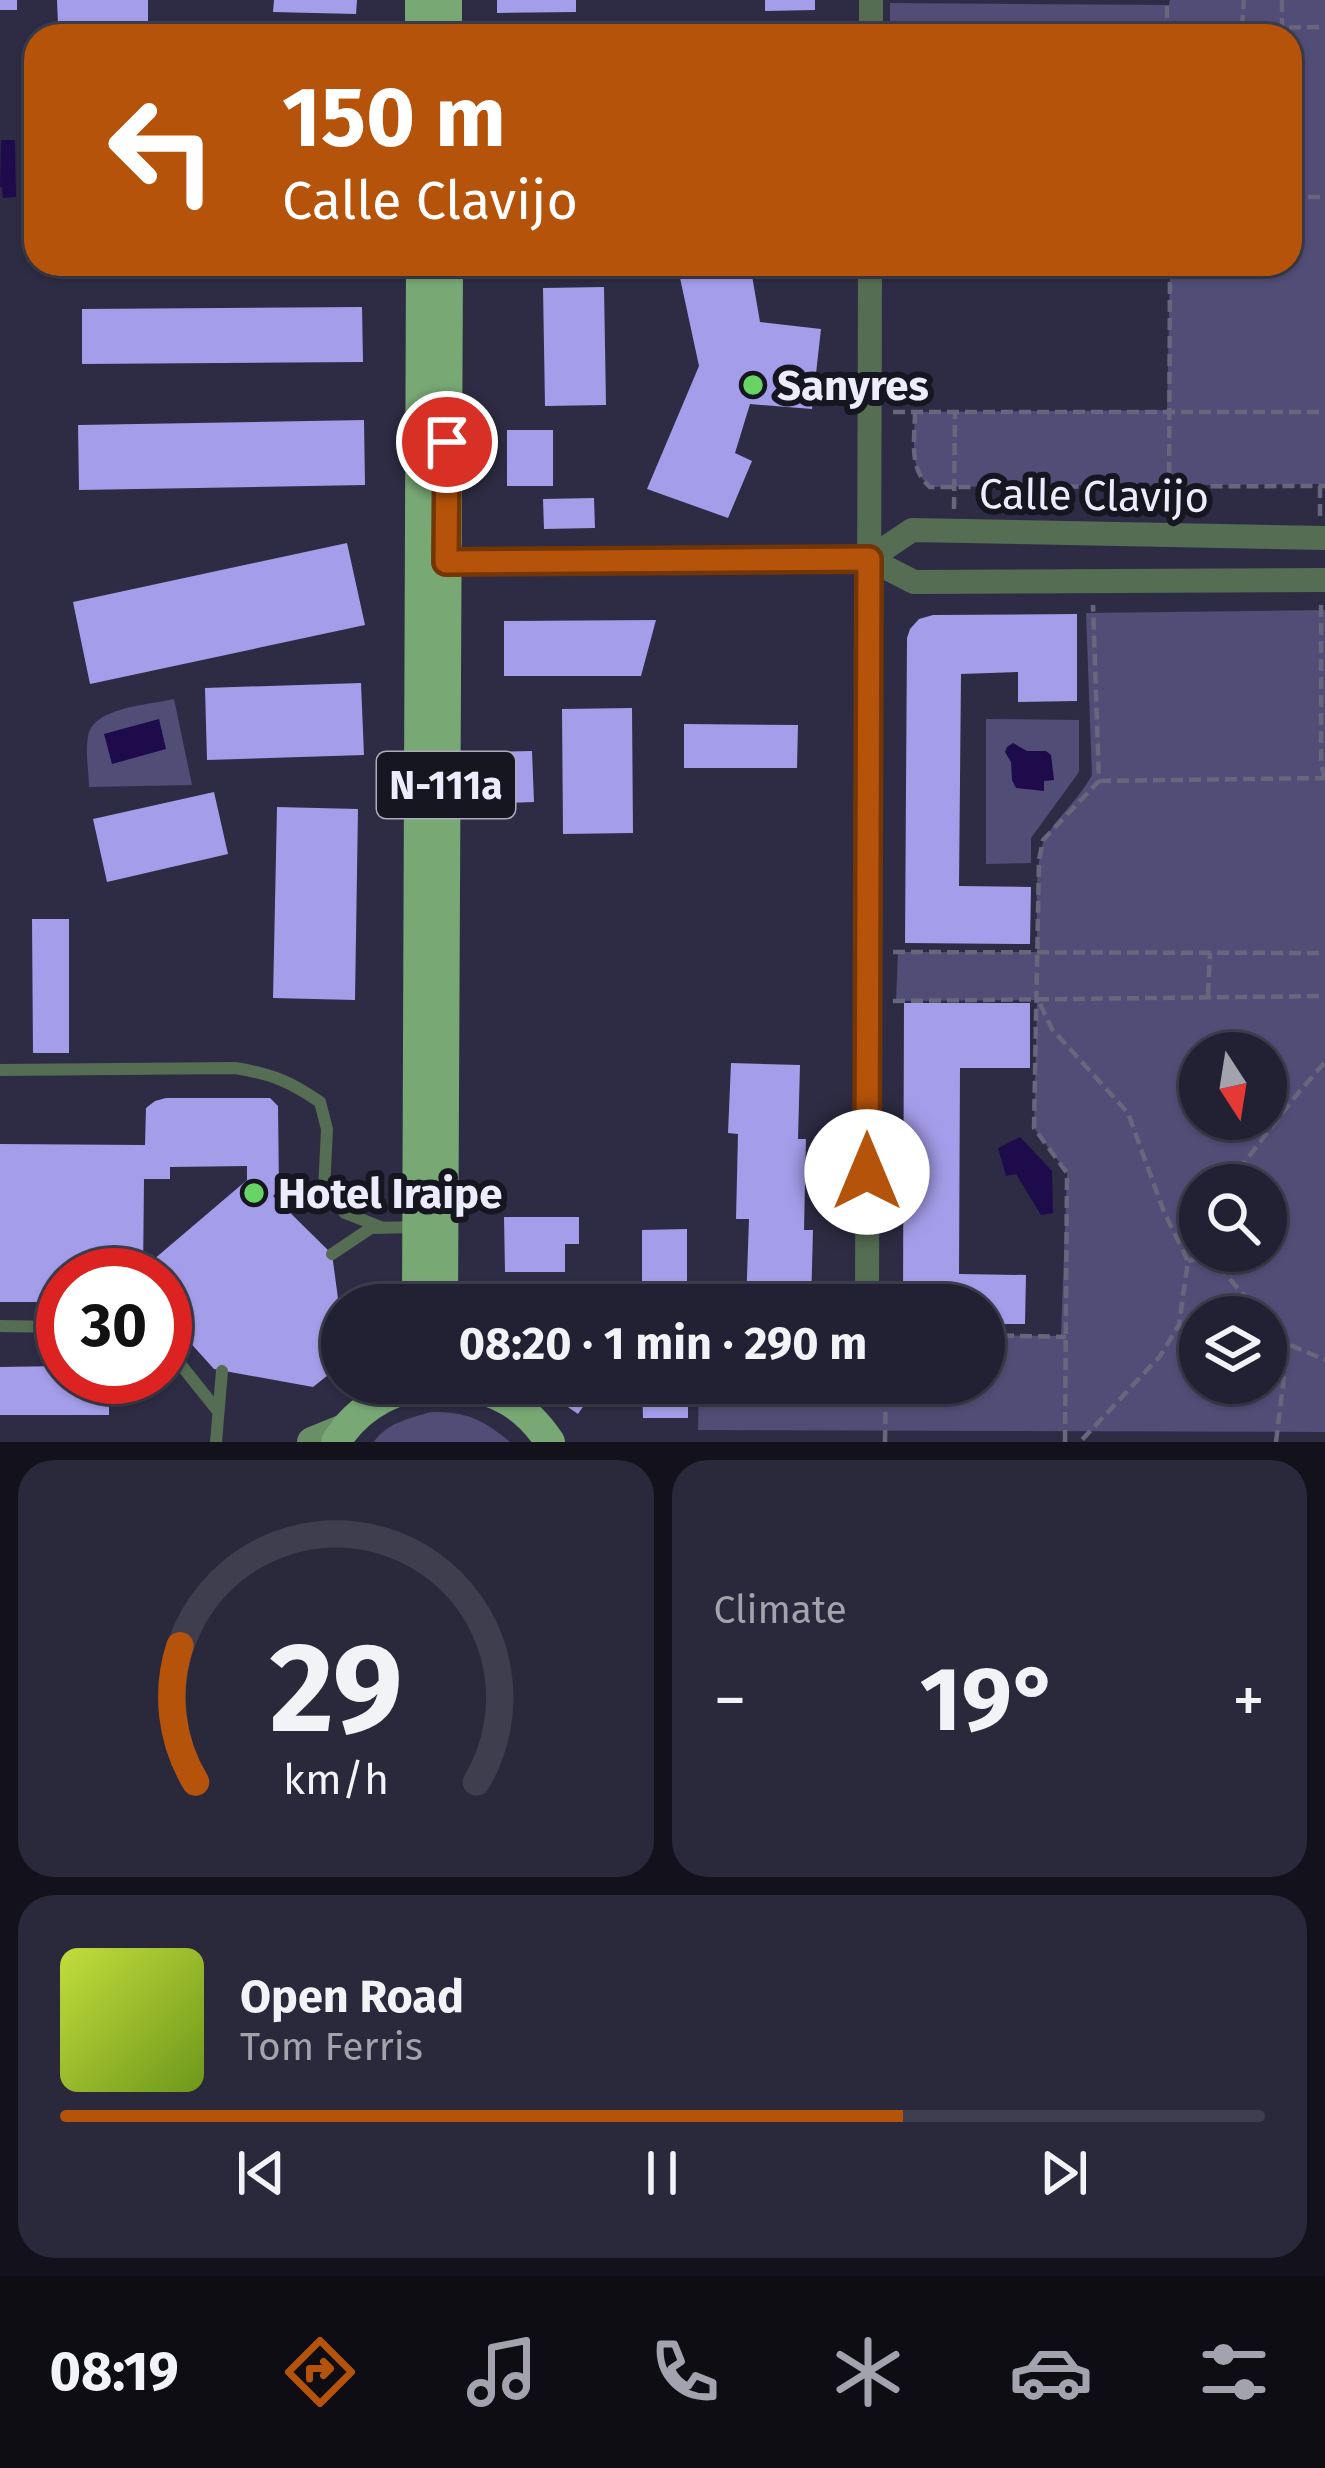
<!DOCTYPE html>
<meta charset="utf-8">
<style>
body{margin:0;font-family:"Fira Sans",sans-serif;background:#2a293b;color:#f1f3f6;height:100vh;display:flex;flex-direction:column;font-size:45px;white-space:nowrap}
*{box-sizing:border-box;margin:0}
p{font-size:39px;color:#a2a3ac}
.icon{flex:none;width:66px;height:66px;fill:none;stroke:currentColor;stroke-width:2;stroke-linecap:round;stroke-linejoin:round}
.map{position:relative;height:1442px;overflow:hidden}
.panel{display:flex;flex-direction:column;gap:18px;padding:18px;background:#13121c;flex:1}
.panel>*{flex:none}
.banner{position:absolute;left:24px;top:24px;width:1278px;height:252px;border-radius:36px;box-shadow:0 3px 9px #0004,0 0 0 3px #3f3e4e;background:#b45309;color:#fff;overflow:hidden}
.needle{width:78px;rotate:168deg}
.tools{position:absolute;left:1179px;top:1032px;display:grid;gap:24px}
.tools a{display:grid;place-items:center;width:108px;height:108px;border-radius:50%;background:#222133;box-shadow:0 3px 9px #0004,0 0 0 3px #3f3e4e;font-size:60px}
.speed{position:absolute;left:36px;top:1248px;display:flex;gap:24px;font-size:60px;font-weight:700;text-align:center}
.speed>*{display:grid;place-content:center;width:156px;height:156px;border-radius:50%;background:#222133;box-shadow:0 3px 9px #0004,0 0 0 3px #3f3e4e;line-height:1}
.speed .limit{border:18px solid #d22;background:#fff;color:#111}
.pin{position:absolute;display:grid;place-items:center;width:102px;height:102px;color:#fff;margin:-51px;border:6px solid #fff;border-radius:50%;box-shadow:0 3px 12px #0007}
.me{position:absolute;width:132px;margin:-66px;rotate:0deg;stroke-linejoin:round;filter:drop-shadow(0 0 9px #0008)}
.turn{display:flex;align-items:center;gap:42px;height:252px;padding:0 60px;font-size:54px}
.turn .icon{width:156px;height:156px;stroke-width:2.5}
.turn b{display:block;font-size:84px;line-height:102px}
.big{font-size:90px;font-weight:700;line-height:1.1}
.panel .tile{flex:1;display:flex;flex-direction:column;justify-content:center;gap:18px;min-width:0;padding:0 42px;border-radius:36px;background:#2a293b}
.panel .dial{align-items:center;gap:0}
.dial svg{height:312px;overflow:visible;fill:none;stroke:#3f3e4e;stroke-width:7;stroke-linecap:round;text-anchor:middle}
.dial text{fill:#f1f3f6;stroke:none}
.song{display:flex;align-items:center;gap:36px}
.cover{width:144px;height:144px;border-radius:18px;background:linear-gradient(135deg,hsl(70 70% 55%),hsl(80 70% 35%))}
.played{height:12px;border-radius:6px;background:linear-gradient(90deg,#b45309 70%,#3f3e4e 70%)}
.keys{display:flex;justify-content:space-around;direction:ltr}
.heat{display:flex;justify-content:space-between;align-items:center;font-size:66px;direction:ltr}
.panel .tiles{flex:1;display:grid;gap:18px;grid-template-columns:1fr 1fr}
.tile:last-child{grid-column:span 2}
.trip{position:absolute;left:321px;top:1284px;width:684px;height:120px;border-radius:60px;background:#222133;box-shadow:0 3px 9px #0004,0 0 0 3px #3f3e4e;font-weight:700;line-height:120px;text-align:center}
.tab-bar{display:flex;height:192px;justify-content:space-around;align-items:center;background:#0e0d14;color:#a2a3ac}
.tab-bar .icon{width:84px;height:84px}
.tab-bar .selected{color:#b45309}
.tab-bar b{font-size:54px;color:#f1f3f6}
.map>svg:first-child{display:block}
.green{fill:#514d76;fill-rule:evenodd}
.water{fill:#1d0b4b}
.building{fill:#a49de9}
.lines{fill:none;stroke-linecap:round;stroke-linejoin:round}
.path{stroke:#68667c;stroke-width:4.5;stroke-dasharray:12 6;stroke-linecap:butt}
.lane{stroke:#556d53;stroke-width:12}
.street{stroke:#556d53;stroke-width:24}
.secondary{stroke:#698f66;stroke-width:30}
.primary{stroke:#78a975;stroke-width:30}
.route-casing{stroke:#753606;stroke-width:30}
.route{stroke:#b45309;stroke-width:21}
.poi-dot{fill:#68d465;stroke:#161621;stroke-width:4.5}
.labels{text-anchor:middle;stroke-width:12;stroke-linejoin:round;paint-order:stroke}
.shield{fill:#161621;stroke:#acacba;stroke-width:3}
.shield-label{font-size:39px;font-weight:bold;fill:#ececfc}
.poi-label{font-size:42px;font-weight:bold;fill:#ececfc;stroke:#161621;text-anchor:start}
.street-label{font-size:42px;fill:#ececfc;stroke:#161621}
</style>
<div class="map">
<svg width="1325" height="1442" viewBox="0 0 1325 1442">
<rect width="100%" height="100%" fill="#2e2c44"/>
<path class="green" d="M1170 0H1325V484L930 487C908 469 915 438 915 412L1167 410 1170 264H1290V36H890V3L1169 5Z
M1325 610V1432L698 1430 699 1383H984V1335L1061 1336 1067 1173 1034 1128 1037 1000 896 1001 898 952H1037C1038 925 1033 858 1046 837 1059 815 1080 798 1092 775L1086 613ZM1266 1053V1119H1200V1053ZM1266 1185V1251H1200V1185ZM1266 1317V1383H1200V1317Z
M174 699 192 785 89 787C89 772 85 753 88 737 92 707 149 705 174 699Z
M986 719 1079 720V772L1031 838V863L986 864Z
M431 1412C468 1412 482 1419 510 1442H374C386 1423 411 1418 431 1412Z"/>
<path class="water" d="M1 140H15L16 197 3 198 2 187H0Z
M159 719 166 749 112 764 104 734Z
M1013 743 1027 751H1046L1051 755 1054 780 1044 781V791L1016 788 1012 780 1011 762 1005 752 1007 747Z
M1020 1137 1052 1171 1053 1213 1041 1215 1016 1174 1006 1176 998 1148Z"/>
<path class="building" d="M0 0H17V10H0Z
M57 0H148V21L58 24Z
M274 0H357L356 14 273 12Z
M497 0H576V12L497 13Z
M765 0H815V10L765 11Z
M677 264H750L760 322 821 329 812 409 750 404 735 453 752 461 728 518 647 489 699 366Z
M604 287 606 405 545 406 543 288Z
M362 307 363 362 82 364V309Z
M364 420 365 485 79 490 78 425Z
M507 430H553V486H507Z
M594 498 595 528 544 529 543 499Z
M347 543 365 625 90 684 73 602Z
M1077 614V701L1018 702V672L961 674 959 886 1031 887 1030 944 905 943 907 638 910 629 919 619 933 615Z
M656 620 641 676H504V621Z
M361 683 364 755 207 760 205 688Z
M632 708 633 833 563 834 562 709Z
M684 724 798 725 797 768H684Z
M532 751 534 802 486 804 484 752Z
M214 792 228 854 107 882 93 819Z
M277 807 358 809 355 1000 273 998Z
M32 919H69V1053H33Z
M904 1003H1030V1068H960L959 1274 1026 1275 1025 1324H984V1305H903Z
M731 1063 800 1065 798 1139H806L804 1230H813L811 1305H746L749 1219H736L738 1134 728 1133Z
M166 1098H270L278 1106 279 1190 273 1196 332 1254 342 1328V1364L313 1387 214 1369 165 1315V1275H145L146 1266 247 1180V1166L170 1167V1179H144L143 1275H63V1302H0V1144L145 1145 146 1108 155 1101Z
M504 1217H579V1244H565V1272H505Z
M687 1229V1305H642V1230Z
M63 1366V1377H109V1415H0V1367Z
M533 1383H595L598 1385 578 1414Z
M642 1383H688V1418H643Z"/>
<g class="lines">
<path class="path" d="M1282 0V27
M1167 25 1261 28
M1242 27 1244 0
M1167 36V0
M1261 36V28L1325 27
M1290 197H1325
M893 412H1325
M915 412C915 438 908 469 930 487L1325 486
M954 509 955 413
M1169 510 1170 264
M1320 516V486
M1321 605V764L1325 779
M1099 781 1325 778
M893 952 1325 953
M1208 995 1210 953
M893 1001 1325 996
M1040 1004 1052 1029 1128 1113 1164 1212 1188 1261 1179 1325 1160 1356 1080 1442
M1227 1185 1294 1098 1325 1062
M1209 1251V1256L1264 1317
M1188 1261 1209 1256
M1266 1319 1288 1344 1325 1360
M984 1335 1066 1337
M885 1442 886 1383
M1065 1442 1067 1173 1034 1128 1039 860 1043 840 1099 781 1093 605
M1276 1442 1288 1344"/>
<path class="lane" d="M0 1070 235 1068C272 1074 289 1081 320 1102L327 1129 324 1190 345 1213 381 1227
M332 1254 371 1228 418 1227
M0 1326 63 1327
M165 1345 217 1410
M216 1442 222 1371"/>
<path class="street" d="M871 36V0
M869 559 912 530 1325 538
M446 562 869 559 914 582 1325 580
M867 1301 870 264"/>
<path class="secondary" d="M312 1442 344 1429"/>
<path class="primary" d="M420 0V36
M447 0V36
M417 1305 421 264
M443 1305 448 264
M455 1383C499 1391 525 1405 550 1442
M336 1442C358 1406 394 1388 434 1383"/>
</g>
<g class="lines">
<defs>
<path id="route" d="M447 442 446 562 869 559 867 1172"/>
</defs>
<use href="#route" class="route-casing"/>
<use href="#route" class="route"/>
</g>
<g class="poi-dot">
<circle cx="753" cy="385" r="12"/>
<circle cx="254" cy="1193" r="12"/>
</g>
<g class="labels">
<rect class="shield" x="377" y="752" width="138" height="66" rx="9"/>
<g class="shield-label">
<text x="446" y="799">N-111a</text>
</g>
<g class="poi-label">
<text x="777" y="400">Sanyres</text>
<text x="278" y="1208">Hotel Iraipe</text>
</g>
<g class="street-label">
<text transform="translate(1094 495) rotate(1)" y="15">Calle Clavijo</text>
</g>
</g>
</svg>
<div class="tools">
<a><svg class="needle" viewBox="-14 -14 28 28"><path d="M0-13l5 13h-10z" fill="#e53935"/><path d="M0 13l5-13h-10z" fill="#a2a3ac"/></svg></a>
<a><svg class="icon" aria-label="search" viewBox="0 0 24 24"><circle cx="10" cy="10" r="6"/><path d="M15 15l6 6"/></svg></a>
<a><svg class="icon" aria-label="layers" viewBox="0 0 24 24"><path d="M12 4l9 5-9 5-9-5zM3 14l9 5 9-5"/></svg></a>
</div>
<div class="speed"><div class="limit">30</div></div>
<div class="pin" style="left:447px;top:442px;background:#d93025"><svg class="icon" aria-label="arrive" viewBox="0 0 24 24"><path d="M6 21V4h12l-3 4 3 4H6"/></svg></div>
<svg class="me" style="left:867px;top:1172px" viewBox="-20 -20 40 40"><circle r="19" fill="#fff"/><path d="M0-13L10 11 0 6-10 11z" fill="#b45309"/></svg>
<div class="trip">08:20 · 1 min · 290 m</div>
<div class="banner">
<div class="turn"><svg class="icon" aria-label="left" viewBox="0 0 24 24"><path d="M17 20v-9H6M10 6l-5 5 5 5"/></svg><div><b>150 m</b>Calle Clavijo</div></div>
</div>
</div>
<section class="panel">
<div class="tiles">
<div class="tile dial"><svg viewBox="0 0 100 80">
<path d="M14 69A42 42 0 1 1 86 69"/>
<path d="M14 69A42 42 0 0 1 10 34" stroke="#b45309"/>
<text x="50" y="56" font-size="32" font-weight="700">29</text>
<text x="50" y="72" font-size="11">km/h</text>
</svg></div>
<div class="tile"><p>Climate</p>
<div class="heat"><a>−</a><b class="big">19°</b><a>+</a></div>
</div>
<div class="tile">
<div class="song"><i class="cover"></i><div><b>Open Road</b><p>Tom Ferris</p></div></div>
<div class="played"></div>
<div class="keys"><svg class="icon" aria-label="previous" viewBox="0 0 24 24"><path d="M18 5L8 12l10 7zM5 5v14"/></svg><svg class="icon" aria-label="pause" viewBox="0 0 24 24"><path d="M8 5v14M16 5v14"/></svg><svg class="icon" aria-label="next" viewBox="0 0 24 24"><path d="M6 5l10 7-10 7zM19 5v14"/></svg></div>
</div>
</div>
</section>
<nav class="tab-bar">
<b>08:19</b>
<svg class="icon selected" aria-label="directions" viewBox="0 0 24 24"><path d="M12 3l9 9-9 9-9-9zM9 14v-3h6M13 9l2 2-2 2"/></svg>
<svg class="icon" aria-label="music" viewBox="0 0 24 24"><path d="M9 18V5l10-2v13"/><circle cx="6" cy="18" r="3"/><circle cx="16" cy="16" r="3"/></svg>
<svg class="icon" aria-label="phone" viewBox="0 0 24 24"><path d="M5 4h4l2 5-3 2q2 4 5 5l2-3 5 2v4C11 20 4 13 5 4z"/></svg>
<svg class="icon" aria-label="climate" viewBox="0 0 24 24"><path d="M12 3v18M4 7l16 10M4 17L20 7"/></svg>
<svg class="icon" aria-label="car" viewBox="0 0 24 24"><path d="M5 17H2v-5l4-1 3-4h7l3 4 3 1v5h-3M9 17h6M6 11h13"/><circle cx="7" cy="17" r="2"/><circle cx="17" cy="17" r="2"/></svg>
<svg class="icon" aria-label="filters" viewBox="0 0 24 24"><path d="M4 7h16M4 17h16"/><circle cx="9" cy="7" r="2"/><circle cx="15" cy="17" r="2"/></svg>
</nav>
